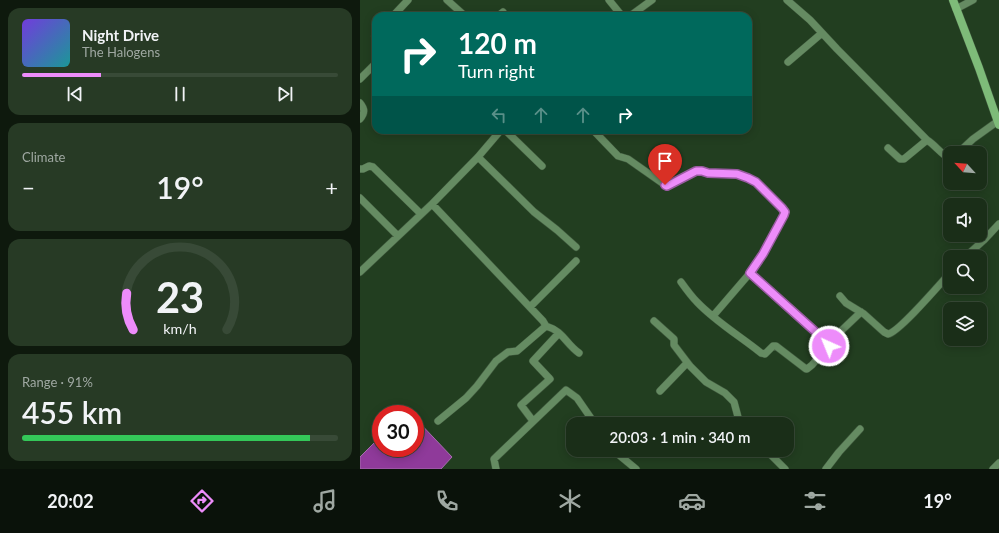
<!DOCTYPE html>
<meta charset="utf-8">
<style>
body{margin:0;font-family:Lato,sans-serif;background:#273a25;color:#f1f3f6;height:100vh;display:flex;flex-direction:column;font-size:15px;white-space:nowrap}
*{box-sizing:border-box;margin:0}
p{font-size:13px;color:#9fa8a2}
.icon{flex:none;width:22px;height:22px;fill:none;stroke:currentColor;stroke-width:2;stroke-linecap:round;stroke-linejoin:round}
.map{position:relative;flex:1;overflow:hidden}
.sheet{display:flex;flex-direction:column;gap:8px;padding:8px;background:#0e190d;width:360px}
.sheet>*{flex:none}
.top-card{position:absolute;left:12px;top:12px;width:380px;height:122px;border-radius:12px;box-shadow:0 2px 10px #0003,0 0 0 1px #384a37;background:#00695c;color:#fff;overflow:hidden}
.needle{width:26px;rotate:296deg}
.fabs{position:absolute;left:583px;top:146px;display:grid;gap:8px}
.fabs a{display:grid;place-items:center;width:44px;height:44px;border-radius:8px;background:#1a2e18;box-shadow:0 2px 10px #0003,0 0 0 1px #384a37;font-size:20px}
.speed{position:absolute;left:12px;top:405px;display:flex;gap:8px;font-size:20px;font-weight:700;text-align:center}
.speed>*{display:grid;place-content:center;width:52px;height:52px;border-radius:50%;background:#1a2e18;box-shadow:0 2px 10px #0003,0 0 0 1px #384a37;line-height:1}
.speed .limit{border:6px solid #d22;background:#fff;color:#111}
.pin{position:absolute;display:grid;place-items:center;width:34px;height:34px;color:#fff;margin:-41px -17px;border-radius:50% 50% 50% 0;rotate:-45deg;box-shadow:0 0 4px #0007}
.pin .icon{rotate:45deg}
.me{position:absolute;width:44px;margin:-22px;rotate:316deg;stroke-linejoin:round;filter:drop-shadow(0 0 3px #0008)}
.turn{display:flex;align-items:center;gap:14px;height:84px;padding:0 20px;font-size:18px}
.turn .icon{width:52px;height:52px;stroke-width:2.5}
.turn b{display:block;font-size:28px;line-height:34px}
.lanes{display:flex;align-items:center;height:38px;padding:0 20px;background:#0003;justify-content:center;gap:20px;direction:ltr}
.lanes .off{opacity:.35}
.big{font-size:30px;font-weight:600;line-height:1.1}
.sheet .tile{flex:1;display:flex;flex-direction:column;justify-content:center;gap:6px;min-width:0;padding:0 14px;border-radius:12px;background:#273a25}
.sheet .dial{align-items:center;gap:0}
.dial svg{height:104px;overflow:visible;fill:none;stroke:#384a37;stroke-width:7;stroke-linecap:round;text-anchor:middle}
.dial text{fill:#f1f3f6;stroke:none}
.song{display:flex;align-items:center;gap:12px}
.cover{width:48px;height:48px;border-radius:6px;background:linear-gradient(135deg,hsl(260 70% 55%),hsl(180 70% 35%))}
.played{height:4px;border-radius:2px;background:linear-gradient(90deg,#ed8cfa 25%,#384a37 25%)}
.keys{display:flex;justify-content:space-around;direction:ltr}
.heat{display:flex;justify-content:space-between;align-items:center;font-size:22px;direction:ltr}
.charge{height:6px;border-radius:3px;background:linear-gradient(90deg,#34c759 91%,#384a37 0)}
.trip{position:absolute;left:206px;top:417px;width:228px;height:40px;border-radius:12px;background:#1a2e18;box-shadow:0 2px 10px #0003,0 0 0 1px #384a37;font-weight:600;line-height:40px;text-align:center}
.menu{display:flex;height:64px;justify-content:space-around;align-items:center;background:#0a120a;color:#9fa8a2}
.menu .icon{width:28px;height:28px}
.menu .current{color:#ed8cfa}
.menu b{font-size:18px;color:#f1f3f6}
main{display:flex;flex:1;min-height:0}
.map>svg:first-child{display:block}
.water{fill:#8f3a9a;stroke:#a66fad}
.lines{fill:none;stroke-linecap:round;stroke-linejoin:round}
.street-casing{stroke:#405a3e;stroke-width:8}
.secondary-casing{stroke:#405a3e;stroke-width:9}
.street{stroke:#658b62;stroke-width:7}
.secondary{stroke:#7ebb79;stroke-width:8}
.route-casing{stroke:#9a5ba2;stroke-width:10}
.route{stroke:#ed8cfa;stroke-width:7}
</style>
<main>
<section class="sheet">
<div class="tile">
<div class="song"><i class="cover"></i><div><b>Night Drive</b><p>The Halogens</p></div></div>
<div class="played"></div>
<div class="keys"><svg class="icon" aria-label="previous" viewBox="0 0 24 24"><path d="M18 5L8 12l10 7zM5 5v14"/></svg><svg class="icon" aria-label="pause" viewBox="0 0 24 24"><path d="M8 5v14M16 5v14"/></svg><svg class="icon" aria-label="next" viewBox="0 0 24 24"><path d="M6 5l10 7-10 7zM19 5v14"/></svg></div>
</div>
<div class="tile"><p>Climate</p>
<div class="heat"><a>−</a><b class="big">19°</b><a>+</a></div>
</div>
<div class="tile dial"><svg viewBox="0 0 100 80">
<path d="M14 69A42 42 0 1 1 86 69"/>
<path d="M14 69A42 42 0 0 1 9 41" stroke="#ed8cfa"/>
<text x="50" y="56" font-size="32" font-weight="700">23</text>
<text x="50" y="72" font-size="11">km/h</text>
</svg></div>
<div class="tile"><p>Range · 91%</p><b class="big">455 km</b><div class="charge"></div></div>
</section>
<div class="map">
<svg width="639" height="469" viewBox="0 0 639 469">
<rect width="100%" height="100%" fill="#223e20"/>
<path class="water" d="M55 418 92 457 81 469H0V457L21 436V448H55Z"/>
<g class="lines">
<defs>
<path id="street" d="M87 0 105 16
M249 0 262 16
M427 0 450 20 477 49 568 141
M596 9 613 0
M33 16 48 0
M138 16 143 12
M270 16 292 0
M15 36 16 35
M428 62 462 33
M0 79 16 63
M0 103C5 109 5 113 0 119
M145 130 182 166
M233 130 258 156 268 159 305 185 307 186 336 171H342L348 173 382 175 395 182 425 211 424 215 403 254 390 273 353 316
M528 148 540 159H544L567 140C575 145 581 154 590 159
M598 153 613 139 638 121
M118 157 174 212 197 230 216 247
M0 169H3L9 166 13 167 61 214
M0 198 38 236
M72 204 183 321 186 326 157 351 148 352 136 361 117 386 106 398 78 421
M605 257 624 240 639 224
M0 272 72 204 118 157 141 130
M390 273 469 343H472
M321 282C326 289 331 296 337 302 356 322 380 336 401 353L405 354 413 346H416L446 369H447L452 365 482 330 501 312
M480 296 486 303 504 314 524 332 528 334C539 332 580 284 590 273
M170 307 216 261
M294 321 314 339V345L330 366 346 382 365 393 374 402 378 417 383 424
M186 326C203 331 206 344 219 353
M300 391 327 363
M173 421 161 405 190 379 173 361 199 333
M253 450 276 469
M406 450 425 469
M136 469 134 459 206 390 217 398 235 424
M466 469 479 452 500 429
M633 469 639 463"/>
<path id="secondary" d="M593 0 619 68 639 125"/>
</defs>
<use href="#street" class="street-casing"/>
<use href="#secondary" class="secondary-casing"/>
<use href="#street" class="street"/>
<use href="#secondary" class="secondary"/>
</g>
<g class="lines">
<defs>
<path id="route" d="M305 185 307 186 336 171H342L348 173 377 174 388 178 396 182 422 208 425 212 424 215 403 254 390 273 468 343 469 346"/>
</defs>
<use href="#route" class="route-casing"/>
<use href="#route" class="route"/>
</g>
</svg>
<div class="fabs">
<a><svg class="needle" viewBox="-14 -14 28 28"><path d="M0-13l5 13h-10z" fill="#e53935"/><path d="M0 13l5-13h-10z" fill="#9fa8a2"/></svg></a>
<a><svg class="icon" aria-label="sound" viewBox="0 0 24 24"><path d="M4 9h4l5-4v14l-5-4H4zM17 9q2 3 0 6"/></svg></a>
<a><svg class="icon" aria-label="search" viewBox="0 0 24 24"><circle cx="10" cy="10" r="6"/><path d="M15 15l6 6"/></svg></a>
<a><svg class="icon" aria-label="layers" viewBox="0 0 24 24"><path d="M12 4l9 5-9 5-9-5zM3 14l9 5 9-5"/></svg></a>
</div>
<div class="speed"><div class="limit">30</div></div>
<div class="pin" style="left:305px;top:185px;background:#d93025"><svg class="icon" aria-label="arrive" viewBox="0 0 24 24"><path d="M6 21V4h12l-3 4 3 4H6"/></svg></div>
<svg class="me" style="left:469px;top:346px" viewBox="-20 -20 40 40"><circle r="17" fill="#ed8cfa" stroke="#fff" stroke-width="3"/><path d="M0-11L8 9 0 5-8 9z" fill="#fff"/></svg>
<div class="trip">20:03 · 1 min · 340 m</div>
<div class="top-card">
<div class="turn"><svg class="icon" aria-label="right" viewBox="0 0 24 24"><path d="M7 20v-9h11M14 6l5 5-5 5"/></svg><div><b>120 m</b>Turn right</div></div>
<div class="lanes"><svg class="icon off" aria-label="left" viewBox="0 0 24 24"><path d="M17 20v-9H6M10 6l-5 5 5 5"/></svg><svg class="icon off" aria-label="ahead" viewBox="0 0 24 24"><path d="M12 20V5M6 11l6-6 6 6"/></svg><svg class="icon off" aria-label="ahead" viewBox="0 0 24 24"><path d="M12 20V5M6 11l6-6 6 6"/></svg><svg class="icon" aria-label="right" viewBox="0 0 24 24"><path d="M7 20v-9h11M14 6l5 5-5 5"/></svg></div>
</div>
</div>
</main>
<nav class="menu">
<b>20:02</b>
<svg class="icon current" aria-label="directions" viewBox="0 0 24 24"><path d="M12 3l9 9-9 9-9-9zM9 14v-3h6M13 9l2 2-2 2"/></svg>
<svg class="icon" aria-label="music" viewBox="0 0 24 24"><path d="M9 18V5l10-2v13"/><circle cx="6" cy="18" r="3"/><circle cx="16" cy="16" r="3"/></svg>
<svg class="icon" aria-label="phone" viewBox="0 0 24 24"><path d="M5 4h4l2 5-3 2q2 4 5 5l2-3 5 2v4C11 20 4 13 5 4z"/></svg>
<svg class="icon" aria-label="climate" viewBox="0 0 24 24"><path d="M12 3v18M4 7l16 10M4 17L20 7"/></svg>
<svg class="icon" aria-label="car" viewBox="0 0 24 24"><path d="M5 17H2v-5l4-1 3-4h7l3 4 3 1v5h-3M9 17h6M6 11h13"/><circle cx="7" cy="17" r="2"/><circle cx="17" cy="17" r="2"/></svg>
<svg class="icon" aria-label="filters" viewBox="0 0 24 24"><path d="M4 7h16M4 17h16"/><circle cx="9" cy="7" r="2"/><circle cx="15" cy="17" r="2"/></svg>
<b>19°</b>
</nav>
